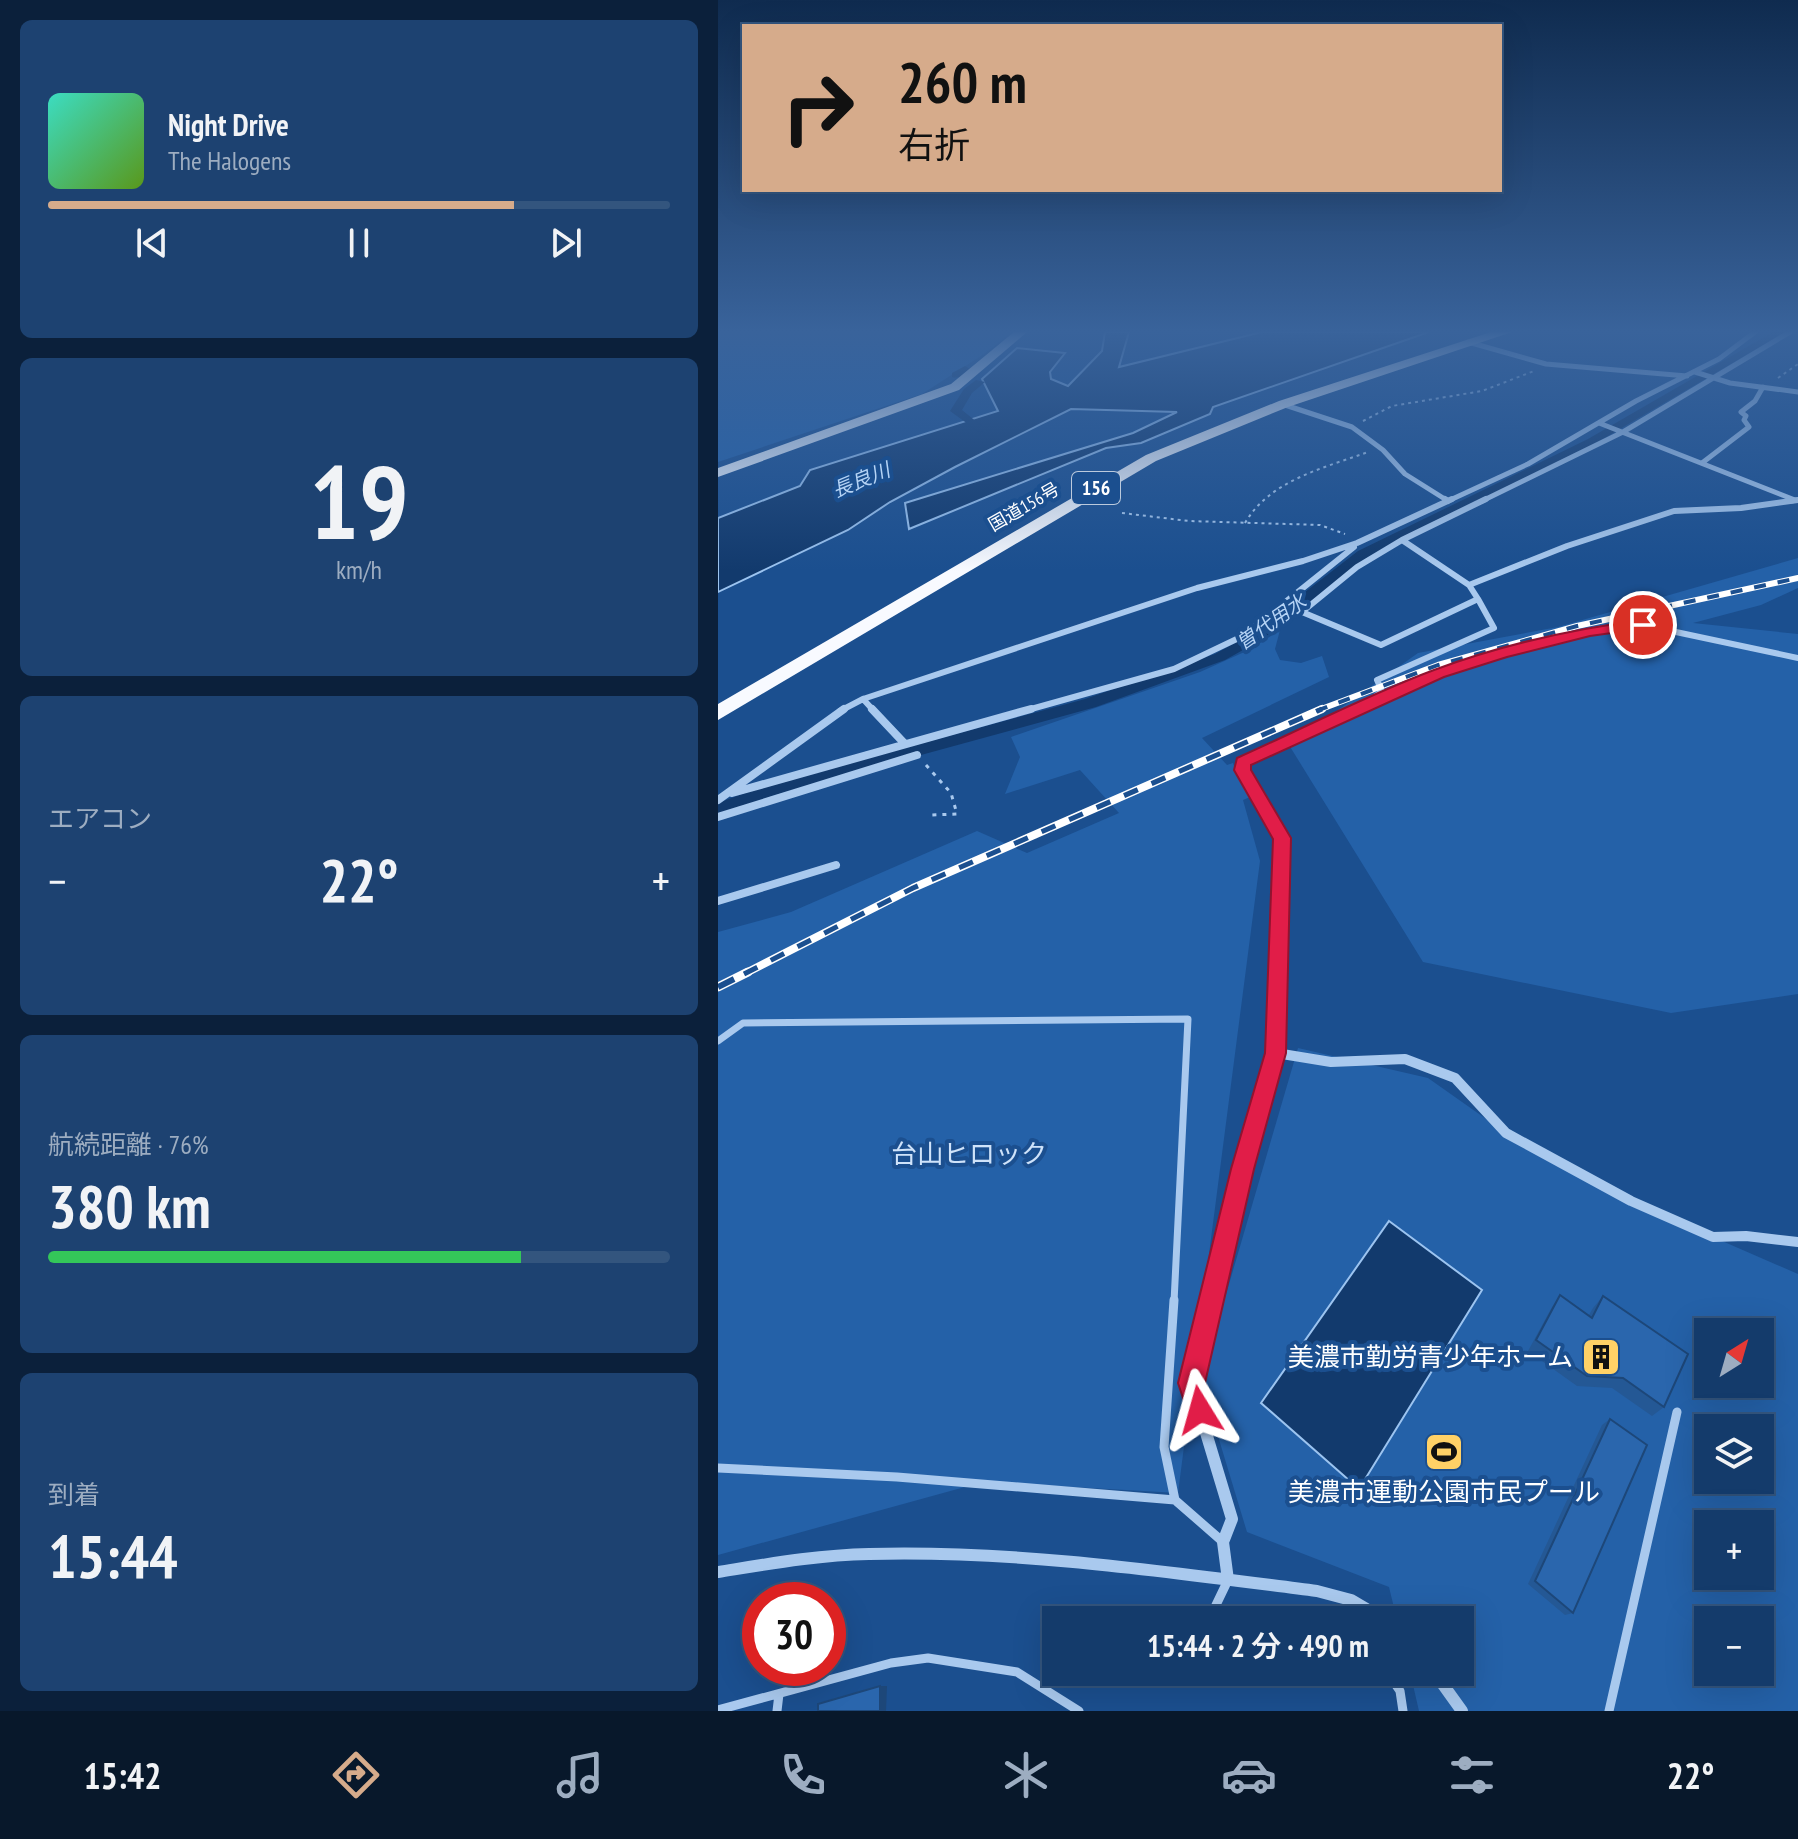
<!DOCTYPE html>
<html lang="ja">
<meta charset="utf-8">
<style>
body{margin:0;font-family:"PT Sans Narrow","Noto Sans JP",sans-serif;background:#1d4271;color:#f1f3f6;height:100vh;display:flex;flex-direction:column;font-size:30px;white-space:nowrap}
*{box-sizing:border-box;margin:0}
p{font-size:26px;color:#9dadc1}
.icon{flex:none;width:44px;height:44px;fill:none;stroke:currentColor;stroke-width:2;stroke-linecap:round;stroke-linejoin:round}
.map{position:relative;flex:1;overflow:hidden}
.details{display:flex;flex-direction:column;gap:20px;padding:20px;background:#0b203b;width:718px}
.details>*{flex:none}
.hud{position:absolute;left:24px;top:24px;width:760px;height:168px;border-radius:0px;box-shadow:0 8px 32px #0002,0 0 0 2px #33557e;background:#d6ab8b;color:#111;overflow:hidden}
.needle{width:52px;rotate:37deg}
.tools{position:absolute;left:976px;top:1318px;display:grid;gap:16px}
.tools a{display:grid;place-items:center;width:80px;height:80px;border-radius:0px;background:#143b6b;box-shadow:0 8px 32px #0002,0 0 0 2px #33557e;font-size:40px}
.speed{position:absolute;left:24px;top:1582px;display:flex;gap:16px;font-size:40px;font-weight:700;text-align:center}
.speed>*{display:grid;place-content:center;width:104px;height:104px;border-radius:50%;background:#143b6b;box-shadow:0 8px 32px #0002,0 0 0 2px #33557e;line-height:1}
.speed .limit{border:12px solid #d22;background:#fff;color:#111}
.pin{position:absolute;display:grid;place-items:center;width:68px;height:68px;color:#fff;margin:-34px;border:4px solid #fff;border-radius:50%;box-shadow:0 2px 8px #0007}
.me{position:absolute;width:88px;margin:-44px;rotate:352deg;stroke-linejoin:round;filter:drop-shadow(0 0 6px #0008)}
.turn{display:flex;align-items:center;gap:28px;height:168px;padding:0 24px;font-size:36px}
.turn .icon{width:104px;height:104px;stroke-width:2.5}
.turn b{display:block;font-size:56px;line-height:68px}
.big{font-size:60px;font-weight:600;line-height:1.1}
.details .card{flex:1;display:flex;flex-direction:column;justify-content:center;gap:12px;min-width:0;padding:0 28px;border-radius:12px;background:#1d4271}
.details .dial{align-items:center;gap:0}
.dial b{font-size:104px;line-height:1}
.song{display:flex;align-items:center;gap:24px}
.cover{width:96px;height:96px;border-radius:12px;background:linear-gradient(135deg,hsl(170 70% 55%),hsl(90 70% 35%))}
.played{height:8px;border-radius:4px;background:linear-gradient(90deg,#d6ab8b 75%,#33557e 75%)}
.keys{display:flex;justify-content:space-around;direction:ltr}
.heat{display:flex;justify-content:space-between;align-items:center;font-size:44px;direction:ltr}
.charge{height:12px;border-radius:6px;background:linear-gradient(90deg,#34c759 76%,#33557e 0)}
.trip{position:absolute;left:324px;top:1606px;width:432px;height:80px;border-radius:0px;background:#143b6b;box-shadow:0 8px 32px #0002,0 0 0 2px #33557e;font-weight:600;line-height:80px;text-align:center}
.dock{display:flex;height:128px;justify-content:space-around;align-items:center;background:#08182b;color:#9dadc1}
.dock .icon{width:56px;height:56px}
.dock .current{color:#d6ab8b}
.dock b{font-size:36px;color:#f1f3f6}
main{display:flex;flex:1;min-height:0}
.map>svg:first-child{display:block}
.green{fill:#2461a8;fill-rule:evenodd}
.water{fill:#123a6d;stroke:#9cc4f0;stroke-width:2}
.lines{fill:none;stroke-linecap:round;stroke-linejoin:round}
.canal{fill:#123a6d;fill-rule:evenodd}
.path-far1{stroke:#a9c9ee;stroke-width:2;stroke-dasharray:3 4;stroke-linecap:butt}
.path{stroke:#a9c9ee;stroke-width:3;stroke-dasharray:4 6;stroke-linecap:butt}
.service-far1{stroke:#a9c9ee;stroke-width:7}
.service{stroke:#a9c9ee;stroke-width:9}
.minor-far4{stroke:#a9c9ee;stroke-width:5}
.minor-far3{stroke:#a9c9ee;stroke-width:6}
.minor-far2{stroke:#a9c9ee;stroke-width:8}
.minor-far1{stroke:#a9c9ee;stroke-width:10}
.minor{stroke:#a9c9ee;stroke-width:12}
.primary{fill:#f0f6ff;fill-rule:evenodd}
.trunk{fill:#f8faff;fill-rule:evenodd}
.rail-far2-casing{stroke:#fff;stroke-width:6}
.rail-far1-casing{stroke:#fff;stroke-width:8}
.rail-casing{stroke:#fff;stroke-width:9}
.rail-far2{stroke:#1b4f8f;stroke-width:4;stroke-dasharray:12;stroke-linecap:butt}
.rail-far1{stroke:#1b4f8f;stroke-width:5;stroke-dasharray:15;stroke-linecap:butt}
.rail{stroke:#1b4f8f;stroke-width:6;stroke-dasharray:18;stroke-linecap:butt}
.wall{fill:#245895}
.shaded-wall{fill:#1d4779}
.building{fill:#2a66ad;stroke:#1d4779;stroke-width:2}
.route{fill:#e11d48;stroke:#92132f;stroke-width:2}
.labels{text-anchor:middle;stroke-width:8;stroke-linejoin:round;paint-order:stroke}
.far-street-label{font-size:18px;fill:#fff;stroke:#1b4f8f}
.far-water-label{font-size:20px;font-style:italic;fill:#b5d3f5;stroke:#1b4f8f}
.shield{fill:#1b4f8f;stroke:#bbcadd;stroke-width:2}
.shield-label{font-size:20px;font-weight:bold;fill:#fff}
.near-park-label{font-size:26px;fill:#cfe3fa;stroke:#1b4f8f}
.near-poi-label{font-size:26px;fill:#fff;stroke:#1b4f8f;text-anchor:end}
</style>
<main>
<section class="details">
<div class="card">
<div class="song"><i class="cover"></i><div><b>Night Drive</b><p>The Halogens</p></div></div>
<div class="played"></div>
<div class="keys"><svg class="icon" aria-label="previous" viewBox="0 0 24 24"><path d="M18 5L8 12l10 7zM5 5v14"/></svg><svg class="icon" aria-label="pause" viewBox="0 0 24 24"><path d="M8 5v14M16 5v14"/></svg><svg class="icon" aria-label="next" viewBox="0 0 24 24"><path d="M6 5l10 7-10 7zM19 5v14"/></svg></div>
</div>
<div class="card dial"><b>19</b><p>km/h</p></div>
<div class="card"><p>エアコン</p>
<div class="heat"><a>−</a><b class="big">22°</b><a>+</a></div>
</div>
<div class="card"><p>航続距離 · 76%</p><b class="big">380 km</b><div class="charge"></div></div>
<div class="card"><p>到着</p><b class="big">15:44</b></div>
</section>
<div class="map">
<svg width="1080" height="1711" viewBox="0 0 1080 1711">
<rect width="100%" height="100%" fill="#1b4f8f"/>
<path class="green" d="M0 332H294L266 354 204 394 0 462Z
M1080 558V588L1043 605 975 623 1080 634V994L953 1013 705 962 571 745 700 653 840 627Z
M562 630 557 649 562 660 583 663 604 656 611 677 484 738 509 765 515 763 519 775 537 795 525 800 542 861 460 1493 265 1482 0 1555V932L73 912 259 831 309 853 401 813 362 770 287 794 302 757 293 737 482 672 533 649Z
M580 1048 710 1078 788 1133 871 1183 1080 1274V1711H701L692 1672H742V1620H679L671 1587 529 1532 483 1380ZM990 1332H1042V1384H990ZM990 1428H1042V1480H990ZM990 1524H1042V1576H990ZM990 1620H1042V1672H990Z"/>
<path class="water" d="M387 332H411L401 367 544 332H711L495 407 492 414 423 443 388 448 191 529 187 503 415 433 459 412 353 409 237 467 172 502 130 530 0 592V518L82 486 92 470 280 411 264 379 299 348 347 353 332 372 333 379 350 386 384 351Z
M671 1221 764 1290 641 1489 543 1403Z"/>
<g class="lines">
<path class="canal" d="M1055 332H1067L878 443 650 557 543 640 507 660 378 707 57 795 0 816V803L46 786 367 699 497 654 533 634 640 551 870 439Z
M247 366 252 369C248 375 241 379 234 377V373Z
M258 380 267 382 254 393 244 410 265 427V431L261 432 232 411 246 389Z"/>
<path class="path-far1" d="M1060 378 1080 364
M645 421 674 406 764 391 816 371
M404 513 471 521 602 525 627 534
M527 523C552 480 606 468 650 452"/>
<path class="path" d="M208 765 233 793 239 814 212 815"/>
<path class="service-far1" d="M0 1041 25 1023 470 1019 456 1302"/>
<path class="service" d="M456 1300 446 1447 457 1500
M0 1468 179 1477 457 1500 504 1541
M510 1580 498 1605 510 1615 523 1620
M669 1672 682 1691 685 1711
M0 1710 173 1663 210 1658 299 1672 361 1711
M59 1711 61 1694
M891 1711 959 1412"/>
<path class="minor-far4" d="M750 342 828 364 969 376
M977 372 1012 383 1080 392
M564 404 634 427 665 450 687 474 730 501
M881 423 1077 500
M984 463 1031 427 1026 420 1028 416 1023 412 1037 401 1045 387
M730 501 810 464 918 401 1001 359 1037 332
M764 501 905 432 1072 332
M1073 501 1080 500"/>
<path class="minor-far3" d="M727 499 730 501
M684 540 751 585 760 599 663 645 584 612 639 567Z
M684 540 768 499
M751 585 849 546 956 511 1023 508 1080 500
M145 699 156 711
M652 701 664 691 659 680 776 628 760 599
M122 711 145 699 479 588 585 561 639 543 734 499
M306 711 456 669 525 636 636 547
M638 711 720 674 785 653 872 631 925 625 1080 658"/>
<path class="minor-far2" d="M154 709 187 744
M14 793 313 709
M0 800 126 709
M0 817 199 755
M0 901 118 865
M560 974 564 838 524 770 525 762 642 709"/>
<path class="minor-far1" d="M558 1053 613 1062 687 1059 737 1078 788 1133 913 1201 995 1237 1028 1236 1080 1242
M493 1302 525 1169 558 1053 560 972"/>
<path class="minor" d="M493 1300 473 1383 514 1519 505 1542 510 1580
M0 1572C50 1564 100 1555 151 1554 301 1550 450 1572 599 1591L633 1600 667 1620
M716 1672 744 1711"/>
<path class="primary" d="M296 332H309L241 390 0 477V468L233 384Z"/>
<path class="trunk" d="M773 332H794L570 407 438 461 0 720V704L428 455 561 401Z"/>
<defs>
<path id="rail-far2" d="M598 711 720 665 859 626 1080 578"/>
<path id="rail-far1" d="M26 974 195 888 604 709"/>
<path id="rail" d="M0 987 30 972"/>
</defs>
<use href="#rail-far2" class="rail-far2-casing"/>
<use href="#rail-far1" class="rail-far1-casing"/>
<use href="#rail" class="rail-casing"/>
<use href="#rail-far2" class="rail-far2"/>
<use href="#rail-far1" class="rail-far1"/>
<use href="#rail" class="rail"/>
</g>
<path class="wall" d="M842 1295 871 1315 875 1308 885 1296 946 1407 934 1416 894 1388 859 1386 810 1351 834 1307Z
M892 1419 855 1613 847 1615 810 1584 884 1425Z"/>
<path class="shaded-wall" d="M162 1686H169L168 1711H162Z"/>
<path class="building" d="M842 1295 874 1318 885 1296 970 1354 946 1407 905 1378 869 1376 818 1340Z
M892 1419 929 1445 855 1613 817 1581Z
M162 1686V1711H100V1704Z"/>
<linearGradient id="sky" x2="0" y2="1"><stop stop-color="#0f2b4f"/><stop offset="0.58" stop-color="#39639b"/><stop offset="1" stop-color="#39639b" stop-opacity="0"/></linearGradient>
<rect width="1080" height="571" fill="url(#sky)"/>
<path class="route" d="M925 620 930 622V628L872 636 789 657 726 677 533 765V770L573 838 568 1053 536 1169 487 1383 495 1410 491 1419 482 1423 472 1419 460 1383 513 1169 547 1053 555 839 516 770 519 758C584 729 649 695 716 670 783 645 854 629 925 620Z"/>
<defs>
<symbol id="building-square" viewBox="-11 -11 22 22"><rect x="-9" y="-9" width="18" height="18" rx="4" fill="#ffd166" stroke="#1b4f8f"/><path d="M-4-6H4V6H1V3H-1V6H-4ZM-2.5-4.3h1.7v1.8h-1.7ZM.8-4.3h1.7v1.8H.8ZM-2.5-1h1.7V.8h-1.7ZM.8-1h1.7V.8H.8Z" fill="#111"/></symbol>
<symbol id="stadium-square" viewBox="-11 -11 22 22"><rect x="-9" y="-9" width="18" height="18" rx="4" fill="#ffd166" stroke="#1b4f8f"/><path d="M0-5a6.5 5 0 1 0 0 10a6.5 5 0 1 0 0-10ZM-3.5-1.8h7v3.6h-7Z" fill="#111"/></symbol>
</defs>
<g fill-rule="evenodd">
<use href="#building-square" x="861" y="1335" width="44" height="44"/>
<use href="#stadium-square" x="704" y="1430" width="44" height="44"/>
</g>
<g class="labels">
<g class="far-street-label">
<text transform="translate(306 507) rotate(-30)" y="6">国道156号</text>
</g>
<g class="far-water-label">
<text transform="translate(143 480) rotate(-22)" y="7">長良川</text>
<text transform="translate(553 622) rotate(-35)" y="7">曽代用水</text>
</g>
<rect class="shield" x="354" y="472" width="48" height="32" rx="6"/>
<g class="shield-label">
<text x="378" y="495">156</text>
</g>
<g class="near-park-label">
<text x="251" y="1163">台山ヒロック</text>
</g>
<g class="near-poi-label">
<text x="855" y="1366">美濃市勤労青少年ホーム</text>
<text x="726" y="1501" text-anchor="middle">美濃市運動公園市民プール</text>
</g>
</g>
</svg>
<div class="tools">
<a><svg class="needle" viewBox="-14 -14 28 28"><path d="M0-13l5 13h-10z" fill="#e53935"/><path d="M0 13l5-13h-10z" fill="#9dadc1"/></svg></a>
<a><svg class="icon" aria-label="layers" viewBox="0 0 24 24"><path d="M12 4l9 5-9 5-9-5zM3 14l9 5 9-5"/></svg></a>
<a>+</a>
<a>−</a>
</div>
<div class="speed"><div class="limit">30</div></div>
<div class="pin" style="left:925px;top:625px;background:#d93025"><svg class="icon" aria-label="arrive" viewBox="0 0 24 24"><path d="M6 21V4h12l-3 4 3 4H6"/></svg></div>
<svg class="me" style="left:482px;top:1410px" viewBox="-20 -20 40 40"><path d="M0-17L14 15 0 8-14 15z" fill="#e11d48" stroke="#fff" stroke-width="4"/></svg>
<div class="trip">15:44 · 2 分 · 490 m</div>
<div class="hud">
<div class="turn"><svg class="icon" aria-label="right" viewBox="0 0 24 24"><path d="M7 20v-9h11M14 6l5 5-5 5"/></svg><div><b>260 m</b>右折</div></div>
</div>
</div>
</main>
<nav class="dock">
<b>15:42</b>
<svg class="icon current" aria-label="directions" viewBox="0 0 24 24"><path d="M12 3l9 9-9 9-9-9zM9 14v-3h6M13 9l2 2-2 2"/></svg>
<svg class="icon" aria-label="music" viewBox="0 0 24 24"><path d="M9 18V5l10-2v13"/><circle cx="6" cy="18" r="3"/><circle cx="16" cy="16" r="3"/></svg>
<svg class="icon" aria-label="phone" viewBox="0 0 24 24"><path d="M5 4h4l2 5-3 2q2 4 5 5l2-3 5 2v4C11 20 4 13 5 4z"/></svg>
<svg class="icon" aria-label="climate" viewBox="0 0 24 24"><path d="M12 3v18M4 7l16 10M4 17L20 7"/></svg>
<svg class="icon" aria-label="car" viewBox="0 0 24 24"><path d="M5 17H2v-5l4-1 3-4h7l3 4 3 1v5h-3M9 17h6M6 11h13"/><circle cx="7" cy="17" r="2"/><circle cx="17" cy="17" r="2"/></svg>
<svg class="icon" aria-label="filters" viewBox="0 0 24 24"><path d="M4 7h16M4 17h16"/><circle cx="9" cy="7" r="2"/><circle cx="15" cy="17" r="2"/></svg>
<b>22°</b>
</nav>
